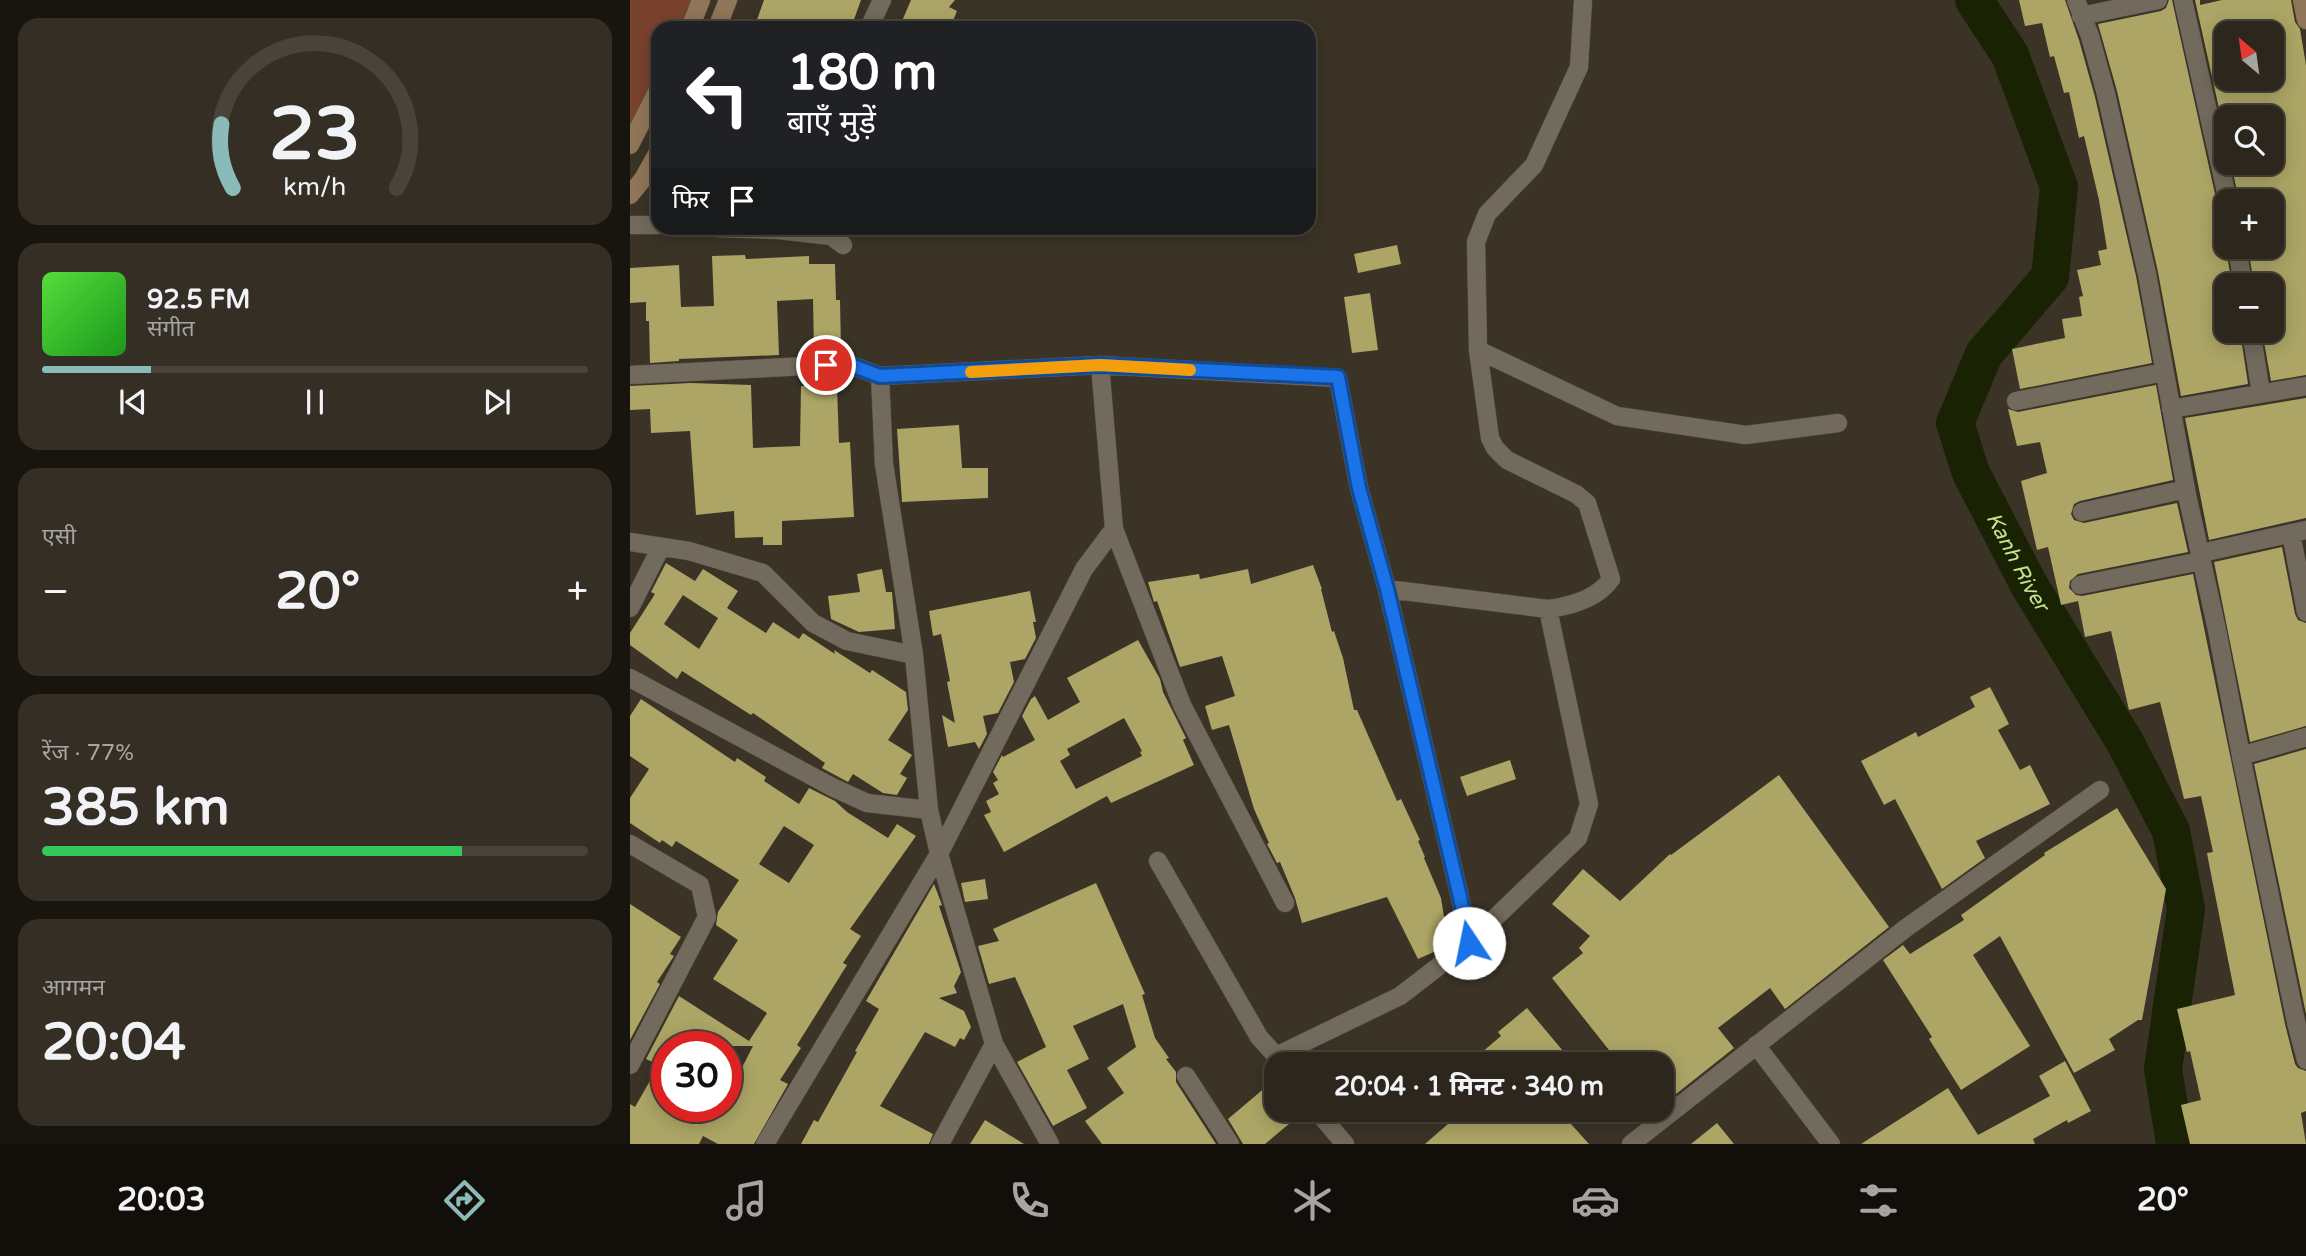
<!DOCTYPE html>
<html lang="hi">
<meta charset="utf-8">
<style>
body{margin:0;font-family:"Varela Round","Noto Sans Devanagari",sans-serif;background:#342e25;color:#f1f3f6;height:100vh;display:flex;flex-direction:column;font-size:26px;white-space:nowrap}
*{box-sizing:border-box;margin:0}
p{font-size:23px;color:#a6a5a3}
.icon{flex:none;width:38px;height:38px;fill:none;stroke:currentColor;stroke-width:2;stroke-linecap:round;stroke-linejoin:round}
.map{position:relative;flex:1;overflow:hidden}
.details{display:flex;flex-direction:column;gap:18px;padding:18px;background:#18150f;width:630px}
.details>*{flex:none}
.banner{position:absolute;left:21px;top:21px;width:665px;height:214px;border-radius:21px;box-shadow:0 4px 18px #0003,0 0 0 2px #48433b;background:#202124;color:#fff;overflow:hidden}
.needle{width:46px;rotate:331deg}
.tools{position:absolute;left:1584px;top:21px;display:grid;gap:14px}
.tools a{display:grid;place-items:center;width:70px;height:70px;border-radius:14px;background:#2c261c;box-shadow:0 4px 18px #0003,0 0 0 2px #48433b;font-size:35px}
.speed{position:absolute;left:21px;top:1031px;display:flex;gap:14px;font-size:35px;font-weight:700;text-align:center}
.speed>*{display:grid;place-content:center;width:91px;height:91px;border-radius:50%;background:#2c261c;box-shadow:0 4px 18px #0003,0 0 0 2px #48433b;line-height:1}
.speed .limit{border:10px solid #d22;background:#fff;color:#111}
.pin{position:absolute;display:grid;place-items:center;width:60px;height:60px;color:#fff;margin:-30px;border:4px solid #fff;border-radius:50%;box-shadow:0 2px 7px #0007}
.me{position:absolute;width:77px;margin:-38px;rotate:349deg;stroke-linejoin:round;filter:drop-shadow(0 0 5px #0008)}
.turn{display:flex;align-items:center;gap:24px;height:147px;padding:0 21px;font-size:32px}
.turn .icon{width:91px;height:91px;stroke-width:2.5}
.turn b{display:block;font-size:49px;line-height:60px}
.then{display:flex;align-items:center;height:66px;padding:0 21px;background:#0003;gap:14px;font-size:26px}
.big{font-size:52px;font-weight:700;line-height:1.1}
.details .widget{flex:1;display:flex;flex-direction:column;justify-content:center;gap:10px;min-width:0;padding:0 24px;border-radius:21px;background:#342e25}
.details .dial{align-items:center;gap:0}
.dial svg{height:182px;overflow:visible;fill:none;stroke:#48433b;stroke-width:7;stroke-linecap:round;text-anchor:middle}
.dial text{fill:#f1f3f6;stroke:none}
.song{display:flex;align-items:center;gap:21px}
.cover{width:84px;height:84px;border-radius:10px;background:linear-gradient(135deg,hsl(110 70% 55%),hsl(120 70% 35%))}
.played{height:7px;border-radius:4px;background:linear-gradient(90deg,#8bbbb9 20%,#48433b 20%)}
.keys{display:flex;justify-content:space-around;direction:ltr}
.heat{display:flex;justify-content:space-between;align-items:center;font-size:38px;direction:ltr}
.charge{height:10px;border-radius:5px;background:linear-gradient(90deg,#34c759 77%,#48433b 0)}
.trip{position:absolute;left:634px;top:1052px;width:410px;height:70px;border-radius:21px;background:#2c261c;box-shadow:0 4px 18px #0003,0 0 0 2px #48433b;font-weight:700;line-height:70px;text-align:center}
.dock{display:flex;height:112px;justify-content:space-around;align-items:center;background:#120f0b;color:#a6a5a3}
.dock .icon{width:49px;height:49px}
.dock .selected{color:#8bbbb9}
.dock b{font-size:32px;color:#f1f3f6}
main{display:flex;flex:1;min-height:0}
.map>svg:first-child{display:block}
.green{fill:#79422c}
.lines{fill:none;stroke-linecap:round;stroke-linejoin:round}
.river{stroke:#1a2204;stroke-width:38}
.building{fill:#aca565;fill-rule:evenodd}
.street-casing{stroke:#575246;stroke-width:19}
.secondary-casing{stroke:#575246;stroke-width:19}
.street{stroke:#726a5c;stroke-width:18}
.secondary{stroke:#907658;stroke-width:18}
.route-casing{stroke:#114b97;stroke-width:18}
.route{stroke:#1a73e8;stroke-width:12}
.slow{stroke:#f59e0b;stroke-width:12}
.labels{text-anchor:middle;stroke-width:7;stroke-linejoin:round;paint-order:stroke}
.water-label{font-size:21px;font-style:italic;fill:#c7e38c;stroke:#3a3326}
</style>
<main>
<section class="details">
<div class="widget dial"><svg viewBox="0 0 100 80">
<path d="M14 69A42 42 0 1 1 86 69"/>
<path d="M14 69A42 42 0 0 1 9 41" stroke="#8bbbb9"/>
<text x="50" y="56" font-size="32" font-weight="700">23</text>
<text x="50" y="72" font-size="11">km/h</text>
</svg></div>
<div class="widget">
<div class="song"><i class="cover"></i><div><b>92.5 FM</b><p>संगीत</p></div></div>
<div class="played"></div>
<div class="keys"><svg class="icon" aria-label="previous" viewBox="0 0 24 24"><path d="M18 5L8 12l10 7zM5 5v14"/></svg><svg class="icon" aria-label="pause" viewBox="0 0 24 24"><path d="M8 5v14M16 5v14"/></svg><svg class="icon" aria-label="next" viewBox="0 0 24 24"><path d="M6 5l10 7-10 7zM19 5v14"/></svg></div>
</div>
<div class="widget"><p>एसी</p>
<div class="heat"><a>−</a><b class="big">20°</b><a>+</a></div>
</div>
<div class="widget"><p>रेंज · 77%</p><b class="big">385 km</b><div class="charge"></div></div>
<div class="widget"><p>आगमन</p><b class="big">20:04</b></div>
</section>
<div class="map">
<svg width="1676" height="1144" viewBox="0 0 1676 1144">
<rect width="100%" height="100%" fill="#3a3326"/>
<path class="green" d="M0 0H71L60 28H28V90L0 145Z"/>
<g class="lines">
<path class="river" id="s1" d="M1344 0 1380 55 1429 187 1420 277 1354 354 1325 423 1341 473 1399 585 1496 744 1541 831 1556 909 1533 1069 1545 1144"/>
</g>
<path class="building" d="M134 0H231L221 28H124Z
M281 0H325L319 7 327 11 320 28H269Z
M1389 0H1435L1449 40 1465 97 1506 276 1522 363 1390 389 1382 349 1435 338 1432 319 1452 316 1449 297 1453 296 1447 270 1471 265 1468 251 1477 249 1469 200 1454 136 1449 138 1439 92 1434 93 1424 56 1420 57 1412 23 1395 26Z
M1539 0H1542L1587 203 1590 209 1596 212V249L1602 285H1596V331H1610L1618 384 1551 396 1528 272 1487 91 1468 24 1531 11 1536 8Z
M1565 0H1570V5L1592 0H1661L1665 22 1670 29 1676 65V375L1641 381 1632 331H1642V285H1624L1618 247H1642V201H1609L1601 163H1647L1642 132V117H1638L1637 114 1622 117H1596V140ZM1596 33H1642V79H1596Z
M767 245 771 264 728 273 724 254Z
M115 255 116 259 179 256V264H205L206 300H210L211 351H184L183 299 147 301 149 355 49 359V361L20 363 19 321H16V302L0 303V268L49 265 51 307 84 306 82 256Z
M740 293 748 350 722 353 714 297Z
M61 383 121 385 123 448 170 446 171 386 207 387 209 443 220 442 224 517 152 521V545H133V537L105 538 104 511 66 515 60 431 21 433 20 409 0 410V386Z
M1526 385 1543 480 1450 501 1444 504 1441 514 1444 520 1454 523 1547 503 1558 552 1448 574 1440 581 1439 588 1446 595 1452 596 1563 574 1655 1024 1665 1064 1668 1068 1676 1071V1111L1671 1113 1676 1144H1560L1551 1105 1571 1100 1560 1051 1557 1052 1547 1009 1605 995 1580 869 1577 853 1583 852 1571 796 1554 799 1530 702 1499 710 1481 631 1455 637 1448 601 1431 605 1418 547 1407 550 1391 481 1417 473 1410 442 1387 446 1378 409 1388 412Z
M1676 398V518L1579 540 1555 418Z
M329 425 332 468H358V498L272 502 267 429Z
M1652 547 1665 614 1668 620 1676 623V726L1620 742 1584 562Z
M36 563 65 581 73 569 108 591 97 608 136 633 143 622 169 639 173 633 205 654 204 650 240 673 242 670 276 692 278 710 258 740 282 755 270 774 277 778 267 795 253 793 223 774 218 782 192 768 195 763 123 713 121 715 52 671 47 679 0 645V633L25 594 21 592ZM53 595 88 618 69 649 34 624Z
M683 565 692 589H691L702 632 704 631 713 658 724 710H727L767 801 771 799 783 825 790 840 788 841 795 857 794 858 811 898 817 935 813 948 788 959 757 897 672 923 665 898 650 862 647 863 637 844 639 843 624 809 599 725 582 730 575 706 605 696 592 656 550 667 527 601 524 602 518 582 569 574 570 579 618 569 621 584Z
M252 569 256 592H262L265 629 229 632 201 619 198 596 230 592 227 574Z
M400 591 406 622H403L406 638 395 659 380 662 384 682 368 713 353 716 357 734 349 749 345 742 318 747 312 715 325 723 317 682 320 681 311 634 303 636 299 611Z
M508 640 530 679 533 692 556 738 553 740 564 765 481 803 477 796 374 852 354 815 361 812 356 801 369 794 363 783 368 780 363 772 372 755 373 757 405 740 392 716 401 699 405 696 418 720 450 702 437 678ZM494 718 512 751 510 752 512 756 446 789 430 761 440 755 437 749Z
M1360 687 1379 724 1368 730 1390 770 1400 765 1420 804 1346 841 1355 858 1312 889 1265 799 1254 805 1231 761 1286 732 1288 737 1345 707 1340 697Z
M11 699 105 762 107 758 136 777 134 781 169 804 179 788 205 801 217 812 258 838 267 824 286 836 220 929 231 936 213 963 217 965 167 1045 171 1048 150 1080 158 1084 124 1144H88L73 1136 69 1144H0V1104L5 1107 29 1065 16 1059 49 996 119 1041 137 1013 83 979 108 940 86 925 88 912 109 880 46 841 42 847 32 840 30 843 0 823V798L19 769 0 756V716ZM154 826 184 845 159 883 129 864ZM37 1046H123L96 1099V1106H37Z
M1676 749V1014L1624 764Z
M880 760 886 779 837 796 830 777Z
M1149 775 1259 927 1155 1009 1140 988 1088 1028 1104 1048 1031 1106V1064H990L922 978 953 953 949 948 960 936 922 904 953 869 990 901 1040 854 1041 855Z
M1487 808 1536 889 1512 1020H1508L1479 1039 1485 1050 1444 1073 1370 936 1343 955 1400 1046 1331 1090 1299 1039 1302 1037 1253 960 1273 945 1280 954 1334 920 1331 915 1415 855 1414 853Z
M355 879 358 899 335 902 331 883Z
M466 883 515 994 512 995 525 1038 539 1058 536 1059 546 1072V1082L586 1144H472L455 1121 494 1093 477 1068 506 1047 493 1004 443 1026 459 1059 437 1070 457 1108 423 1126 387 1062 416 1047 385 977 359 984 348 946 369 941 363 929Z
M304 884 312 905 309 906 331 972 324 986 327 993 309 998 334 1011 341 1027 334 1040 330 1038 325 1047 295 1032 250 1106 303 1134 299 1144H171L184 1120 188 1122 227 1052 225 1051 249 1009 236 1001Z
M0 904 51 937 40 954 44 956 27 982 30 984 0 1040Z
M897 1008 944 1064H838L871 1036 868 1032Z
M1435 1061 1461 1111 1438 1123 1437 1120 1403 1139 1405 1144H1231L1318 1088 1348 1135 1420 1096 1409 1076Z
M637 1086 646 1096V1110H657L665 1119 635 1144H613L598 1119Z
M834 1110H958L941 1124 959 1144H795Z
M355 1120 394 1144H340Z
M1087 1123 1104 1144H1061Z"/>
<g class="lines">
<defs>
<path id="street" d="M953 0 949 67 904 165 857 214 846 242 848 350 987 416 1116 435 1208 423
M1446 0 1460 36 1476 94 1517 274 1557 495 1587 630 1611 756 1676 737
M1553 0 1598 201
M1451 16 1528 0
M239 28 252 0
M0 225H28
M88 228 148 230 201 236 213 245
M1607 247 1613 285
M1621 331 1631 393
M470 365 484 529 552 705 655 903
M0 375 218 364 250 376
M1386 401 1534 372
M1541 409 1676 386
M1452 512 1556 489
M1661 533 1676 612
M0 542 59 551 133 573 183 623 217 641 284 655 254 464 250 376 470 365 708 378 729 488 757 589 830 897 839 943 770 996 646 1056 629 1037 528 861
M1571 553 1676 530
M1450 585 1571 561
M757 589 918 609C941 606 968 598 981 579L957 503 946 494 877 460 865 448 860 438 848 350
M0 608 31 547
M0 678 202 787 237 803 299 810
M1611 756 1666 1022 1676 1060
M0 844 70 885 77 917 0 1065
M839 943 948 838 959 804 918 609
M1126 1045 1201 1144
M556 1076 600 1144
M686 1110 715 1144
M135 1144 309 854 299 810 284 655
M310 1144 364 1044
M420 1144 364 1044 309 854 454 569 484 529
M1001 1144 1276 928 1470 790"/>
<path id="secondary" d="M1672 0 1676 20
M60 28 71 0
M87 28 98 0
M0 145 28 90
M0 195 13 179 28 152"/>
</defs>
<use href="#street" class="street-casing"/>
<use href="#secondary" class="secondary-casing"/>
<use href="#street" class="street"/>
<use href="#secondary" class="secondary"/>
</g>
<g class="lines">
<defs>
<path id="route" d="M196 365 218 364 250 376 470 365 708 377 729 488 757 589 830 897 839 943"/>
</defs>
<use href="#route" class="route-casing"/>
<use href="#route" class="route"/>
<path class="slow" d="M341 372 470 365 560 370"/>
</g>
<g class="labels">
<g class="water-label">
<text dy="7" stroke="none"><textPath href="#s1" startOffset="626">Kanh River</textPath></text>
</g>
</g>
</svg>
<div class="tools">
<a><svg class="needle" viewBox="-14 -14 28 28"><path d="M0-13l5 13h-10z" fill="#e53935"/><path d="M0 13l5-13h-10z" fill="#a6a5a3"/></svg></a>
<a><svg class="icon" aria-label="search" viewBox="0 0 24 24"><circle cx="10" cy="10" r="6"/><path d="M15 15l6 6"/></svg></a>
<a>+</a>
<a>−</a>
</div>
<div class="speed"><div class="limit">30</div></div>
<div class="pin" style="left:196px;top:365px;background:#d93025"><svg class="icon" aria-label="arrive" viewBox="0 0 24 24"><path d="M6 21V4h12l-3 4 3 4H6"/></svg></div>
<svg class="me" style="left:839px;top:943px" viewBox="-20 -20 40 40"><circle r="19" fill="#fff"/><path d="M0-13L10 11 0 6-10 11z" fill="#1a73e8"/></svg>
<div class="trip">20:04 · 1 मिनट · 340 m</div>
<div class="banner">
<div class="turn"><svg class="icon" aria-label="left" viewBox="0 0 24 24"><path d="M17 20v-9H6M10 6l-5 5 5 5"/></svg><div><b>180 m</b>बाएँ मुड़ें</div></div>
<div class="then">फिर<svg class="icon" aria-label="arrive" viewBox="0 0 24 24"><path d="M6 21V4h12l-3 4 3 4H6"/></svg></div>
</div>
</div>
</main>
<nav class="dock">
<b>20:03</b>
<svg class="icon selected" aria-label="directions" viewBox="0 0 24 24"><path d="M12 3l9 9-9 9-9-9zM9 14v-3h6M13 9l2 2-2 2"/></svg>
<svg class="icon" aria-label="music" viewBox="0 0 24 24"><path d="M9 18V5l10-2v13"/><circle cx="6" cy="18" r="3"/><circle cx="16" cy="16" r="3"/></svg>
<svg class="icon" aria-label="phone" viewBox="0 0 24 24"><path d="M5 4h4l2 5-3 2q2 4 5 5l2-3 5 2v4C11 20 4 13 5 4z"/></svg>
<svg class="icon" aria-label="climate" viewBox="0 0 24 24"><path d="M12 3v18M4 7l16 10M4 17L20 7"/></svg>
<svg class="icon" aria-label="car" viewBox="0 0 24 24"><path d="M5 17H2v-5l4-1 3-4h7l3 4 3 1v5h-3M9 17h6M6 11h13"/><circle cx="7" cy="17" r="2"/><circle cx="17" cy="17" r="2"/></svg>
<svg class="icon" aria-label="filters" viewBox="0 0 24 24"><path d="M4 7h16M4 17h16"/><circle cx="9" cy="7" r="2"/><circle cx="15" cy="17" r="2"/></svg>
<b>20°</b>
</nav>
